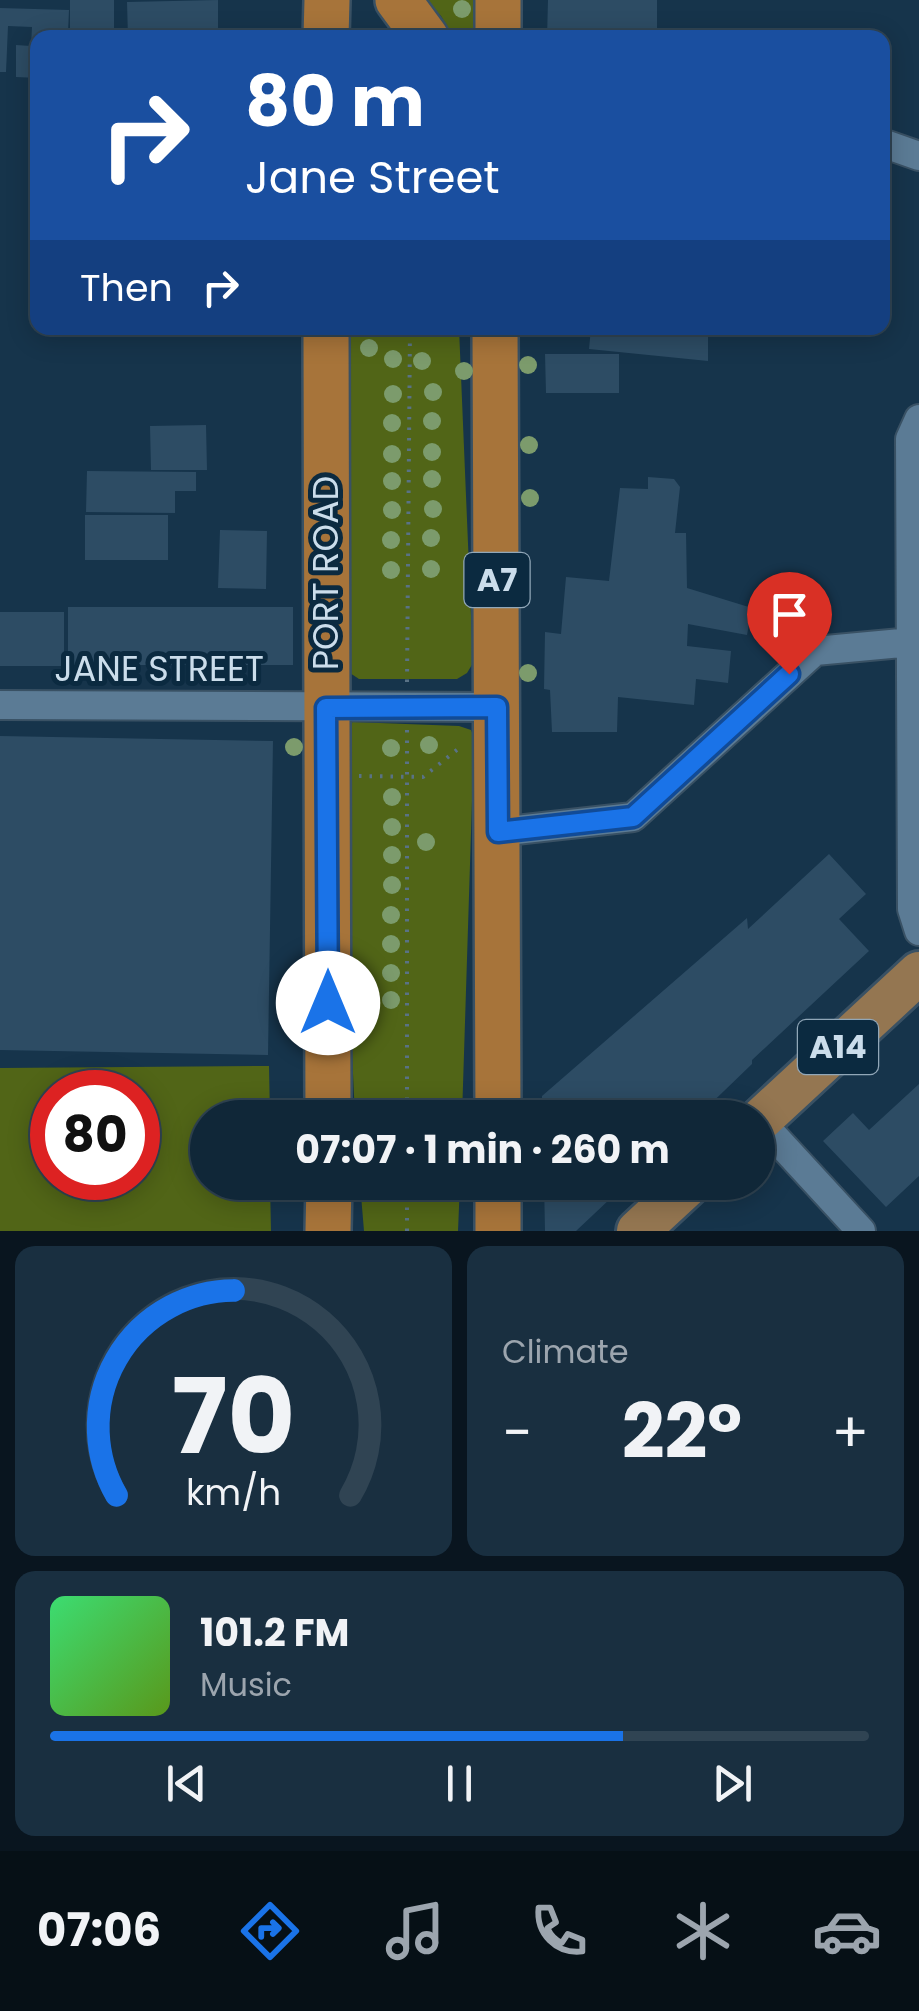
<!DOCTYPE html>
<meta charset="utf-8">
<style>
body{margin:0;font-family:Poppins,sans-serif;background:#192f40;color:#f1f3f6;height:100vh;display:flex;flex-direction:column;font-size:38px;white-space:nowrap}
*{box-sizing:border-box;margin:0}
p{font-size:32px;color:#9ca5ae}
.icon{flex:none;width:55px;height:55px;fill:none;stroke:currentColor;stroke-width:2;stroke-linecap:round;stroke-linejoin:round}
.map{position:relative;height:1231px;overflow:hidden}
.sheet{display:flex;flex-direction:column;gap:15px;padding:15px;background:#09151f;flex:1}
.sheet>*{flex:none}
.banner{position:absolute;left:30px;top:30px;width:860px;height:305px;border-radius:20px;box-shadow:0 5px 25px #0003,0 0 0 2px #304453;background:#1a4fa0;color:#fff;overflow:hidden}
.speed{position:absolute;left:30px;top:1070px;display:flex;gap:20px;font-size:50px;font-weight:700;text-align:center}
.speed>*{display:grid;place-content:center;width:130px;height:130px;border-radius:50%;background:#102738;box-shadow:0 5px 25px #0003,0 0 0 2px #304453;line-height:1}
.speed .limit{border:15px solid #d22;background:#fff;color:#111}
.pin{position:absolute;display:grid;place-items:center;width:85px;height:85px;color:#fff;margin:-102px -42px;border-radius:50% 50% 50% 0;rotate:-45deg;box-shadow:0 0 10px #0007}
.pin .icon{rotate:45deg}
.me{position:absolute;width:110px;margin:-55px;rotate:0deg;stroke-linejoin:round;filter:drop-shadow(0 0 8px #0008)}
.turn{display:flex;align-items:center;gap:35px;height:210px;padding:0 50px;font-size:45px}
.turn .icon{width:130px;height:130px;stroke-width:2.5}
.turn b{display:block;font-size:70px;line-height:85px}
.then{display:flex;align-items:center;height:95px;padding:0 50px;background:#0003;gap:20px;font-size:38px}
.big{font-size:75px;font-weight:700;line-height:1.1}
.sheet .tile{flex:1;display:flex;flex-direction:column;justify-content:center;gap:15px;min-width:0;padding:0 35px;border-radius:20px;background:#192f40}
.sheet .dial{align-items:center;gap:0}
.dial svg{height:260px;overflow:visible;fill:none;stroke:#304453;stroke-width:7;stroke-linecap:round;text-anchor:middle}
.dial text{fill:#f1f3f6;stroke:none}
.song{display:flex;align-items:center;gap:30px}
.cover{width:120px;height:120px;border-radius:15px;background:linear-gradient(135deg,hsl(140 70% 55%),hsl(90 70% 35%))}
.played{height:10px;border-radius:5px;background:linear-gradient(90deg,#1a73e8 70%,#304453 70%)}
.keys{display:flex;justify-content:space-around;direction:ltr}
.heat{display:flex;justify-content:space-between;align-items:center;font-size:55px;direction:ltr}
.sheet .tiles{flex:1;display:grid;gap:15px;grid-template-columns:1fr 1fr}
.tile:last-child{grid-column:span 2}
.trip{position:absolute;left:190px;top:1100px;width:585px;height:100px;border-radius:50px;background:#102738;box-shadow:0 5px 25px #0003,0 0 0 2px #304453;font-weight:700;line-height:100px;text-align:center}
.menu{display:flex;height:160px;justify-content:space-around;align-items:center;background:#061016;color:#9ca5ae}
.menu .icon{width:70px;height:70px}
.menu .active{color:#1a73e8}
.menu b{font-size:45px;color:#f1f3f6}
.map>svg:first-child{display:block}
.green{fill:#516517;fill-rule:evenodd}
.building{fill:#2d4c64}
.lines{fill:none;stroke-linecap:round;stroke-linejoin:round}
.minor-casing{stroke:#395164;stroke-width:32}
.primary-casing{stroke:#395164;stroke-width:48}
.trunk-casing{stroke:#395164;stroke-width:50}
.path{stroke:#597286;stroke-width:4;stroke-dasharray:2.5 8;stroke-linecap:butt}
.minor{stroke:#5b7b95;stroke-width:28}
.primary{stroke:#947651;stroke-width:42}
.trunk{stroke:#a7743a;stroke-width:45}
.tree{fill:#7c9b6c}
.route-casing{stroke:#114b97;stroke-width:25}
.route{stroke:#1a73e8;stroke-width:18}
.labels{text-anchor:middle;stroke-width:10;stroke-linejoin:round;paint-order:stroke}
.shield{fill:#0b2a40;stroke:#91a7b8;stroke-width:2.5}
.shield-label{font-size:32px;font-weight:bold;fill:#cbddeb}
.street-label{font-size:35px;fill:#cbddeb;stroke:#0b2a40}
</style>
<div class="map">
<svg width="919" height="1231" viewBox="0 0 919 1231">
<rect width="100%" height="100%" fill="#16344b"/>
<path class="green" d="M425 0H474V37H453L441 16Z
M351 328H459L473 663 467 673 457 679H359L350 673 344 662Z
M353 722 459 726 471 730 474 738 462 1117H355L349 986 345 726Z
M269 1066 270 1117 208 1118V1182L270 1183 271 1231H0V1068ZM52 1092H138V1178H52Z
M360 1183H460L458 1231H364Z"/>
<path class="building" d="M70 0H114V38H70Z
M218 0V38H128L127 2Z
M548 0H657V38H547Z
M0 8 69 10 68 33 53 32V38H38V78L16 77V45L31 46 32 27 8 26 6 72H0Z
M591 328H708V361L589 349Z
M545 354H619V393H546Z
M206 425 207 470H151L150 426Z
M87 471 196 472V491H175V513L86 512Z
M648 477 674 479 680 487 675 533H686L687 588 752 608 747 635 688 624 687 646 731 651 728 683 696 679 694 705 618 697 617 732H552L550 690 544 689 545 632 561 634 566 577 609 581 620 488 648 489Z
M85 515H168V560H85Z
M220 530 267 531 266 589 218 588Z
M68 607H293V665H68Z
M0 612H64V666H0Z
M0 736 273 741 268 1055 0 1050Z
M829 854 866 894 839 919 869 951 752 1060V1064L696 1118H542V1096L747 918 748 929Z
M919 1084V1176L886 1207 823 1141 853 1113 869 1130Z
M544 1182H628L576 1231H545Z"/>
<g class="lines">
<defs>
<path id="minor" d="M882 143 919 156
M919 419 910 439 912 909 919 931
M0 705 497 707
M498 832 633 817 815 651 912 642
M759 1120 861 1231"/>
<path id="primary" d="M758 1122 919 973
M638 1231 691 1182"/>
<path id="trunk" d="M398 0 426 38
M326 38 327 0
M498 38V0
M326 328 328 1118
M495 328 498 1118
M498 1182V1231
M328 1231 329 1182"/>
</defs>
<use href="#minor" class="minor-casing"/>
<use href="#primary" class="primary-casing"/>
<use href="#trunk" class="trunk-casing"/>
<path class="path" d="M407 682 410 328
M407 730V1118
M359 776 423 777 463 745
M407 1231V1182"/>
<use href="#minor" class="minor"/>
<use href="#primary" class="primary"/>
<use href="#trunk" class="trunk"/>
</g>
<g class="tree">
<circle cx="462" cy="9" r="9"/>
<circle cx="369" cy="348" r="9"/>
<circle cx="393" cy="359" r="9"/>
<circle cx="422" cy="361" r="9"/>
<circle cx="528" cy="365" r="9"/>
<circle cx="464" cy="371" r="9"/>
<circle cx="433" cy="392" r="9"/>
<circle cx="393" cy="394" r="9"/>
<circle cx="432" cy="421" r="9"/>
<circle cx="392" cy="423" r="9"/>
<circle cx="529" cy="445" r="9"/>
<circle cx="432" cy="452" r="9"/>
<circle cx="392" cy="454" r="9"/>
<circle cx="432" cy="479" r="9"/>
<circle cx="392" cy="481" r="9"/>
<circle cx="530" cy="498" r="9"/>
<circle cx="433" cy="509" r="9"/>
<circle cx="392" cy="510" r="9"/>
<circle cx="431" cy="538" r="9"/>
<circle cx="391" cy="540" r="9"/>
<circle cx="431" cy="569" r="9"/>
<circle cx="391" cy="570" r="9"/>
<circle cx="528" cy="673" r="9"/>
<circle cx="429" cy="745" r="9"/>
<circle cx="294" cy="747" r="9"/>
<circle cx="391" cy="748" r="9"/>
<circle cx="392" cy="797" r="9"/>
<circle cx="392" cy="827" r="9"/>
<circle cx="426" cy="842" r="9"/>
<circle cx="392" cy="855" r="9"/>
<circle cx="392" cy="885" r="9"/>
<circle cx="391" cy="915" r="9"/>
<circle cx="391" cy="944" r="9"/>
<circle cx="391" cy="973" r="9"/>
<circle cx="391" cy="1000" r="9"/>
</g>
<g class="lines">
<defs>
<path id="route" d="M328 1003 326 708 497 707 498 832 633 817 789 674"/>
</defs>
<use href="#route" class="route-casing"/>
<use href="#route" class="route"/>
</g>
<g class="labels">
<g class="shield">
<rect x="464.5" y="553" width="65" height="54" rx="8"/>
<rect x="798" y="1020" width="80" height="54" rx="8"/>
</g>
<g class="shield-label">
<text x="497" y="591">A7</text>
<text x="838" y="1058">A14</text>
</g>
<g class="street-label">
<text transform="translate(326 573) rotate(-90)" y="12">PORT ROAD</text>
<text x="159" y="681">JANE STREET</text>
</g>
</g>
</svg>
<div class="speed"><div class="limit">80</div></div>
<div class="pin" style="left:789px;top:674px;background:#d93025"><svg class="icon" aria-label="arrive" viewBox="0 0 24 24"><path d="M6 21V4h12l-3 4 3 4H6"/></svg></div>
<svg class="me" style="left:328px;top:1003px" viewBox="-20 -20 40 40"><circle r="19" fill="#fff"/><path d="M0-13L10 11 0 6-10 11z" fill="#1a73e8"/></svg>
<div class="trip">07:07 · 1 min · 260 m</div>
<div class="banner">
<div class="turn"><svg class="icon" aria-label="right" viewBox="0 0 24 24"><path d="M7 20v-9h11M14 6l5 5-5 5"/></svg><div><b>80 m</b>Jane Street</div></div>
<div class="then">Then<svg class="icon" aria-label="right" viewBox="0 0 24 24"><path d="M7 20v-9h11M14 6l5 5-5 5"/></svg></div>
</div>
</div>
<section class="sheet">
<div class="tiles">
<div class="tile dial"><svg viewBox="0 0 100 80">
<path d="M14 69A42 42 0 1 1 86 69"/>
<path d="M14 69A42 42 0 0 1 50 6" stroke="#1a73e8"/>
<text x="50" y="56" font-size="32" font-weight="700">70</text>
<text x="50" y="72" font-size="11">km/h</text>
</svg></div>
<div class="tile"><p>Climate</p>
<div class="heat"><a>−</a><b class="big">22°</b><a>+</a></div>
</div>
<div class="tile">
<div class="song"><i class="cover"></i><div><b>101.2 FM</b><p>Music</p></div></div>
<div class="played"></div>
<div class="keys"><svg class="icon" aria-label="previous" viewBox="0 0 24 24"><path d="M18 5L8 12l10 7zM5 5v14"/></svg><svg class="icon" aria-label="pause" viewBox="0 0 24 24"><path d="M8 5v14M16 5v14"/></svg><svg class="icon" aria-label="next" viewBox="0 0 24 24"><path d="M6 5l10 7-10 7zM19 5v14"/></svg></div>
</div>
</div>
</section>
<nav class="menu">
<b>07:06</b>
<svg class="icon active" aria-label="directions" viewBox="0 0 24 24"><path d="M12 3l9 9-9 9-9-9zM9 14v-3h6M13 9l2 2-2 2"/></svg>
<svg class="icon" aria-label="music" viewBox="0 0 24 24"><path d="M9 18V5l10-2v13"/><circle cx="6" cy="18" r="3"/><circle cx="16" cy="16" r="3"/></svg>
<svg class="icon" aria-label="phone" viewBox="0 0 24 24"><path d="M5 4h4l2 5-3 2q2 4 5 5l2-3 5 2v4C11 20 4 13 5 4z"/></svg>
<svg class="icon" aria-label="climate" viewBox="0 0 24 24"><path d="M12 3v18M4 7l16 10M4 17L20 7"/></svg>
<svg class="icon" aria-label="car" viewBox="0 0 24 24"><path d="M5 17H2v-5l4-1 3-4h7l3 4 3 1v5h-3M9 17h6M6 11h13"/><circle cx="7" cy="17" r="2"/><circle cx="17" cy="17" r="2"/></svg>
</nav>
